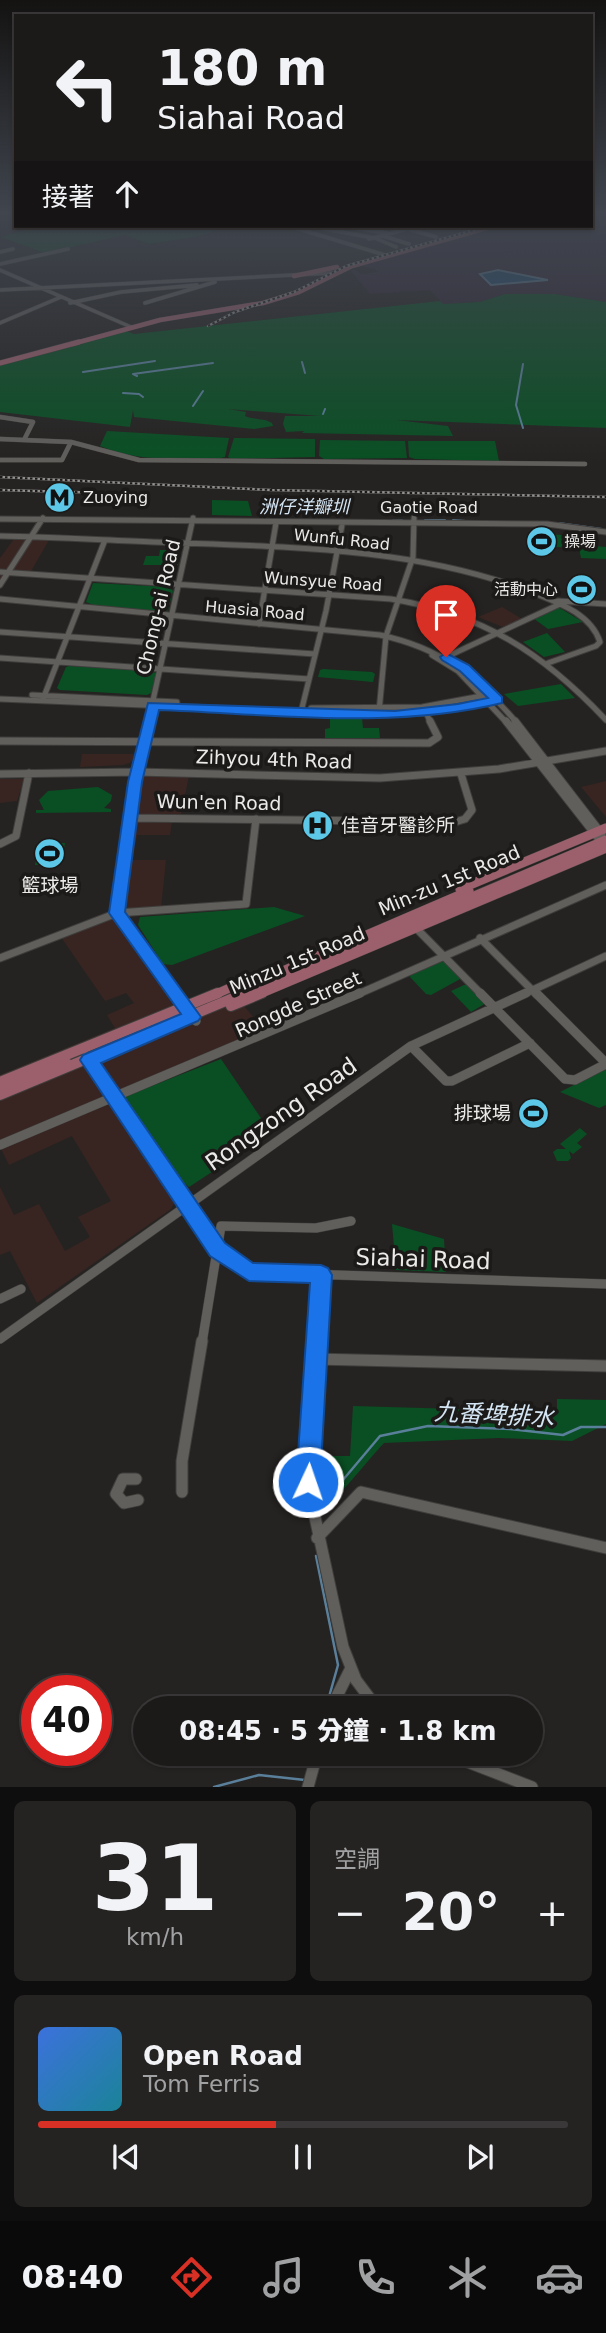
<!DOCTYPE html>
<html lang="zh-TW">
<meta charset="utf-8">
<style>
body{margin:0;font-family:"DejaVu Sans","Noto Sans TC",sans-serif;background:#252322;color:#f1f3f6;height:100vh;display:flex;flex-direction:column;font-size:26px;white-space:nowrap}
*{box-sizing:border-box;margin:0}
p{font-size:23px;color:#a0a1a2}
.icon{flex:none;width:38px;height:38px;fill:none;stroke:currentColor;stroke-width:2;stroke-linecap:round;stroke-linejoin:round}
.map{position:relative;height:1787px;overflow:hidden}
.side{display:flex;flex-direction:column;gap:14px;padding:14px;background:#0f0e0e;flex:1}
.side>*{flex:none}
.banner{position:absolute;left:14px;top:14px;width:579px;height:214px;border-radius:0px;box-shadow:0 2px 5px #0004,0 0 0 2px #3a3838;background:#1c1a19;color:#f1f3f6;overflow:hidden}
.speed{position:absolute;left:21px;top:1675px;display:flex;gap:14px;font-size:35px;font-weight:700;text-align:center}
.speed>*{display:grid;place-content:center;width:91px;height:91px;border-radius:50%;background:#1c1a19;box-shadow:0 2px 5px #0004,0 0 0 2px #3a3838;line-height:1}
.speed .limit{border:10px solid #d22;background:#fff;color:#111}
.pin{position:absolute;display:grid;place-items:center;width:60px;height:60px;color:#fff;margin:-72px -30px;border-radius:50% 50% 50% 0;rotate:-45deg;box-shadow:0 0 7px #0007}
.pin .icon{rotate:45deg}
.me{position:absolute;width:77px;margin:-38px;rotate:3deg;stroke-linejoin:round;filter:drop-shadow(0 0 5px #0008)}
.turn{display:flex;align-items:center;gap:24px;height:147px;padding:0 28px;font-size:32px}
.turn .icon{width:91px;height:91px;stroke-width:2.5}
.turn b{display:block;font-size:49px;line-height:60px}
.then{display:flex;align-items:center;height:66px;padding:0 28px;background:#0003;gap:14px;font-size:26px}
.big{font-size:52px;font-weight:800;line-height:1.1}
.side .tile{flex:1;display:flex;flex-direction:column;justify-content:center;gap:10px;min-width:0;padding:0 24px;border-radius:10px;background:#252322}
.side .dial{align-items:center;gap:0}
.dial b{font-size:91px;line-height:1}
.song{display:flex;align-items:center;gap:21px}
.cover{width:84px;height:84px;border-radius:10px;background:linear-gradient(135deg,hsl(220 70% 55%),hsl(190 70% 35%))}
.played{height:7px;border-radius:4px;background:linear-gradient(90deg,#d93025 45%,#3a3838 45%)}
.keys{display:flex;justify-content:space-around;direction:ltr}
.heat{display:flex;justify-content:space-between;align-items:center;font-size:38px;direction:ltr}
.side .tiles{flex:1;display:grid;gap:14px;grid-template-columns:1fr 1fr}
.tile:last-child{grid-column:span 2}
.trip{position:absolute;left:133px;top:1696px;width:410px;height:70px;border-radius:35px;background:#1c1a19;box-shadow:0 2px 5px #0004,0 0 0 2px #3a3838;font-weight:800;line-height:70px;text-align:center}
.tabs{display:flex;height:112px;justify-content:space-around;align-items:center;background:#0b0a0a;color:#a0a1a2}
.tabs .icon{width:49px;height:49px}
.tabs .on{color:#d93025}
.tabs b{font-size:32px;color:#f1f3f6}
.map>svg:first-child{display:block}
.commercial{fill:#382521}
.industrial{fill:#302736}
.green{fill:#094f23}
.water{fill:#1c5178;stroke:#5a7f9a;stroke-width:2}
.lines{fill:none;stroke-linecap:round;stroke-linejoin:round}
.stream-far1{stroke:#5a7f9a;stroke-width:2}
.stream{stroke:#5a7f9a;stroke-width:2.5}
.minor-far5-casing{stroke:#3f3e3c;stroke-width:4.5}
.minor-far4-casing{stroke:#3f3e3c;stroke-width:5}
.minor-far3-casing{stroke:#3f3e3c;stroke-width:7}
.minor-far2-casing{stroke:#3f3e3c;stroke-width:9}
.minor-far1-casing{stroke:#3f3e3c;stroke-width:10}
.minor-casing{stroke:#3f3e3c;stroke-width:13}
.major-far3-casing{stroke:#3f3e3c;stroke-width:5}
.major-far2-casing{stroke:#3f3e3c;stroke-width:6}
.major-far1-casing{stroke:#3f3e3c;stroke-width:10}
.major-casing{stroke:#3f3e3c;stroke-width:12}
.minor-far5{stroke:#615f5c;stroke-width:3.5}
.minor-far4{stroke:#615f5c;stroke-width:4.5}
.minor-far3{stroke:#615f5c;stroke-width:5}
.minor-far2{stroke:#615f5c;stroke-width:7}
.minor-far1{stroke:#615f5c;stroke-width:9}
.minor{stroke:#615f5c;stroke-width:11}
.major-far3{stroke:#9b606c;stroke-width:4.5}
.major-far2{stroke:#9b606c;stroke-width:5}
.major-far1{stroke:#9b606c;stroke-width:9}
.major{stroke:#9b606c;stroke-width:10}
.rail-casing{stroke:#92918f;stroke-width:2.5}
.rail{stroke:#1c1a18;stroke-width:2;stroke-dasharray:2.5;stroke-linecap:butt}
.route{fill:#1a73e8;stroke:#114b97;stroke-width:2}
.labels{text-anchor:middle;stroke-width:7;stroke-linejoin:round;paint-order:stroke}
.far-poi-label{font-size:16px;fill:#ebeae8;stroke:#1c1a18;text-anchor:start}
.far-street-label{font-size:16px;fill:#ebeae8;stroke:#1c1a18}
.far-water-label{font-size:18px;font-style:italic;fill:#d4e5f4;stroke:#1c1a18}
.street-label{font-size:19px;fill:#ebeae8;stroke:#1c1a18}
.poi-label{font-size:19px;fill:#ebeae8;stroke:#1c1a18;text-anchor:start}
.near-street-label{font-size:23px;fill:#ebeae8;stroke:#1c1a18}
.near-water-label{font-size:24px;font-style:italic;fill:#d4e5f4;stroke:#1c1a18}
</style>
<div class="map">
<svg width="606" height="1787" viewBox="0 0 606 1787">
<rect width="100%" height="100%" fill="#252321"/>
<path class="commercial" d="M14 539 49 540 31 571 7 570 0 582V558Z
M502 607 522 619 503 627 478 617Z
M82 754H134L132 762 123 765 80 767Z
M146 775 189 776 181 814 173 815 170 835H137L132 860H166L161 908 131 910 129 919 194 1013 235 995 264 1030 111 1098 176 1200 171 1209 37 1303 10 1251 0 1255V1187L14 1215 39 1204 65 1251 90 1237 78 1217 111 1201 72 1136 9 1165 0 1147V1075L115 1028 107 1015 134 1003 126 993 105 1001 61 937 114 917 140 778Z
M0 779H24L17 801 0 803Z
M606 781V817L581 787Z"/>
<path class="industrial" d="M592 213H606V302L554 294H505L480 302 443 304 430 290 370 294 350 270H356L361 274 378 272 375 269 360 266 503 226H592Z"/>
<path class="green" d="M28 226H229L199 236 149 244 125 235 45 253 0 237 31 228Z
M505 294H554L606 302V428L396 420 448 426 453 436 302 433 304 431 286 432 283 424 285 416H320L228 409 246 412 245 416C253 420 264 418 272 423L273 426 254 429 134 417 133 410 130 427 0 412V364L126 331 134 334 440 301 443 304 480 302Z
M107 431 229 438 225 457 221 458C180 458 138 463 100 446Z
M234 438 315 439V457L232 459 228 457Z
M320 440 405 441 407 458 324 459 319 456Z
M408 441H495L499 461 415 459 409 457Z
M212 500 248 501 252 516 212 515Z
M546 534 592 537 597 541 594 546 606 547V559L581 558 579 548 534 546 542 544 538 539Z
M160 550H180L178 565H143L146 556H159Z
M93 583 169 587 173 591 168 610 163 612 93 605 86 602Z
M558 607 583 622 548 629 533 618Z
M547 633 565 652 544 657 523 642Z
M69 666 153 671 156 674 151 693 147 695 60 690 57 688 66 667Z
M323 669 372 672 375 674 373 682 318 677 320 670Z
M561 684 575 698 518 706 504 694Z
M330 717 362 718 363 728H379L380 738H325V729L330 728Z
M98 787 112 795 111 801 104 808 111 809V812L36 813V810H44L39 800 48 791Z
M39 843H65L61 864 46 867V865H35Z
M274 907 305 916 172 965 163 964 138 925 140 917Z
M439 960 445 961 462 978 431 995 426 994 410 977 411 973Z
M464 985H469L486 1003 471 1012 451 991Z
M221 1059 271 1133 189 1187 161 1161 118 1099Z
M606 1069V1105L599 1108 560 1092Z
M580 1128 587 1134 577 1143 582 1147 573 1154 569 1151 571 1158 568 1161H557L553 1152 557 1149H566L560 1144Z
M392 1224 444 1239 446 1272 396 1270Z
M557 1399 606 1400V1424L572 1441 499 1438 384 1443C373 1454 331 1507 323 1509L318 1495 317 1456H350L353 1406 557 1412Z"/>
<path class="water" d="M498 270 548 280 491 285 480 274Z"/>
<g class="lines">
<path class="stream-far1" d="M302 362 305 373
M523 364 516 405 523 428
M83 372 155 361
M137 376 133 374 213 363
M123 393 139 394 143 397
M193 406 203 391
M323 414 325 409
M393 520H402
M425 520H445
M453 520 466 521
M559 523 602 529"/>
<path class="stream" d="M326 1500 380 1436 428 1426 510 1429 563 1435 581 1427H606
M316 1556 338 1665 327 1704
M214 1787 259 1775 305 1780"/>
<defs>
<path id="minor-far5" d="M289 226 388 256
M309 226 374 238
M343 226 387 233
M466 226 481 229
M408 229 436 237
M383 236 409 244
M375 238 396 247
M369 239 419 226
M0 252 13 249
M0 264 68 249
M0 270 131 327
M0 290 332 273
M70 303 121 292 197 285
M145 303 215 282
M0 323 61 297"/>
<path id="minor-far4" d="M0 417 33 422 24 440
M0 439 71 442 62 460H0
M71 442 139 460 585 464"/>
<path id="minor-far3" d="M0 519 547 524 606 532
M0 536C51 537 102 540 153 542 283 547 412 546 534 593 559 603 591 614 600 642L596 646 548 663
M0 572 391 599C483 614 543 653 606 720
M0 585 43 518
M0 599 380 635C441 648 477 676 517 723
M558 601 606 604
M259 624 276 523
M0 632 315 654
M432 655 458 671 507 723
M446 657 560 604
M0 658 309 679
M32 695 177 702
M0 699 379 715 426 713 491 702
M43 699 105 540
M311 708 422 707 487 695
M425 711 431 723
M301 712 326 611 342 525
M379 712 386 636 413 557 414 518
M148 723 193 518"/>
<path id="minor-far2" d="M148 721 137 772 117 913 177 995
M506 721 597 837 605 842
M515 721 602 834
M0 741 429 743 438 737 430 721
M0 774 137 772 380 778 499 769 606 751
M131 818 455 822 465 819 472 810 461 774
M0 844 16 836 29 773
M414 926 482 995
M480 938 537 995
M0 958 117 913 246 904 256 819
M356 995 606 885
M522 995 606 956"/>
<path id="minor-far1" d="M176 993 196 1021
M480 993 565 1079 575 1080 606 1064
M536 993 606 1063
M411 1046 446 1081H452L530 1043
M87 1056 217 1249 249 1272 606 1284
M0 1145 360 993
M0 1299 21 1289
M0 1339 411 1046 526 993
M202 1343 221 1226 316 1228 351 1221
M317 1343 321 1275"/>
<path id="minor" d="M317 1341 308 1482 310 1494 343 1647 356 1680 377 1708
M315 1359 606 1366
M136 1479H123L116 1494 124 1503 138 1500
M182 1492V1461L202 1341
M317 1538 361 1492 606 1548
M331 1708 350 1670
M447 1754 532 1787
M308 1787 317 1754"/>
<path id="major-far3" d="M294 276 337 267
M72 344 160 320 263 303 299 292 352 266 494 226"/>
<path id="major-far2" d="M0 363 79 342"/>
<path id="major-far1" d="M460 889 606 828
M248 986 469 891
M214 995 254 977
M241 995 606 840
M257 995 606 848"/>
<path id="major" d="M231 1006 262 993
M0 1082 218 993
M0 1088 67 1063
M0 1095 245 993"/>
</defs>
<use href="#minor-far5" class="minor-far5-casing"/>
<use href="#minor-far4" class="minor-far4-casing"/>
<use href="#minor-far3" class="minor-far3-casing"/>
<use href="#minor-far2" class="minor-far2-casing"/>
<use href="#minor-far1" class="minor-far1-casing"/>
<use href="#minor" class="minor-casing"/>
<use href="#major-far3" class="major-far3-casing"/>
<use href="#major-far2" class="major-far2-casing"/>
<use href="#major-far1" class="major-far1-casing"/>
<use href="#major" class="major-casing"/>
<use href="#minor-far5" class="minor-far5"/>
<use href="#minor-far4" class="minor-far4"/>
<use href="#minor-far3" class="minor-far3"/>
<use href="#minor-far2" class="minor-far2"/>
<use href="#minor-far1" class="minor-far1"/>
<use href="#minor" class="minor"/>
<use href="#major-far3" class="major-far3"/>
<use href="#major-far2" class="major-far2"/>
<use href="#major-far1" class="major-far1"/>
<use href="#major" class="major"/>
<defs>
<path id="rail" d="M208 326 235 312 294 292 346 266 488 226
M0 477 271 490 606 497
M0 490 144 494"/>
</defs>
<use href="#rail" class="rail-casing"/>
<use href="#rail" class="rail"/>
</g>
<linearGradient id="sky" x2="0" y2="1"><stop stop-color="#141312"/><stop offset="0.46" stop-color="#40454e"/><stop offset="1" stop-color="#40454e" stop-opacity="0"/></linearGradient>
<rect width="606" height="463" fill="url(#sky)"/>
<path class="route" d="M446 653 469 665 502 697V703C392 730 271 714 159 710L142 782 125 912 201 1017 198 1021 101 1063 225 1243 253 1263 321 1265 328 1268 332 1275 320 1482 317 1490 308 1494 299 1490 296 1482 310 1283 249 1281 210 1256 80 1060 83 1055 181 1014 109 913 128 782 148 703 395 711 458 704 488 698 460 671 442 660 440 657Z"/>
<defs>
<symbol id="metro-disc" viewBox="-11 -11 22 22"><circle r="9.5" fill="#5cc7e7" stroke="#1c1a18"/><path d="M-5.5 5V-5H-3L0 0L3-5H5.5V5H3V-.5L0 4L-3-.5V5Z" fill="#111"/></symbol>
<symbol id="stadium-disc" viewBox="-11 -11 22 22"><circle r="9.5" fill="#5cc7e7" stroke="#1c1a18"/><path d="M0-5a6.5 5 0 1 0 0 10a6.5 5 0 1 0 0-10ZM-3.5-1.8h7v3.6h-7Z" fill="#111"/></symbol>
<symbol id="hospital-disc" viewBox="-11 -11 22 22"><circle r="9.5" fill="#5cc7e7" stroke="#1c1a18"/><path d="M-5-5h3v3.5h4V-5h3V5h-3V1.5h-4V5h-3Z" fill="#111"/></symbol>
</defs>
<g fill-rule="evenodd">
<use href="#metro-disc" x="42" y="480" width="35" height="35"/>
<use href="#stadium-disc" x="524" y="524" width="35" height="35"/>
<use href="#stadium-disc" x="564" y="572" width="35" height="35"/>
<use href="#hospital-disc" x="300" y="808" width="35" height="35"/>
<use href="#stadium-disc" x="32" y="836" width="35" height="35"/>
<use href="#stadium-disc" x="516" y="1096" width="35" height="35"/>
</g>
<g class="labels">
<g class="far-poi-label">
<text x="83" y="503">Zuoying</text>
<text x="564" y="547">操場</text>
<text x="558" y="595" text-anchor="end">活動中心</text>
</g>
<g class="far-street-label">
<text x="429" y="513">Gaotie Road</text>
<text transform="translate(342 539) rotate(6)" y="6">Wunfu Road</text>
<text transform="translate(323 581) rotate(4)" y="6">Wunsyue Road</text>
<text transform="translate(255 610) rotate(5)" y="6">Huasia Road</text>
</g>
<g class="far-water-label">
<text x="304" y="513">洲仔洋瓣圳</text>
</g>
<g class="street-label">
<text transform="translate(158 607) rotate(-77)" y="7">Chong-ai Road</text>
<text transform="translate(274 759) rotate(2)" y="7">Zihyou 4th Road</text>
<text transform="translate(219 802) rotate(1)" y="7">Wun'en Road</text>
<text transform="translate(449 880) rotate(-23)" y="7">Min-zu 1st Road</text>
<text transform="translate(297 960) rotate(-23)" y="7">Minzu 1st Road</text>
<text transform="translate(298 1004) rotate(-24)" y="7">Rongde Street</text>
</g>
<g class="poi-label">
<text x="341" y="832">佳音牙醫診所</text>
<text x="50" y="892" text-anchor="middle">籃球場</text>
<text x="511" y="1120" text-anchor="end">排球場</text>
</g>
<g class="near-street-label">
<text transform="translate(281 1114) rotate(-35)" y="8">Rongzong Road</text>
<text transform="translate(423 1259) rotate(2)" y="8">Siahai Road</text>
</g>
<g class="near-water-label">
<text transform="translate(494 1415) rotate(3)" y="8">九番埤排水</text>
</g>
</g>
</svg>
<div class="speed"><div class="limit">40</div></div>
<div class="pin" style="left:446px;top:657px;background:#d93025"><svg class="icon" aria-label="arrive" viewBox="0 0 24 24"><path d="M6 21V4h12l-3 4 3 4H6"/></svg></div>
<svg class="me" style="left:308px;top:1482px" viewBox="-20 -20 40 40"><circle r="17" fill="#1a73e8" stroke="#fff" stroke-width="3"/><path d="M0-11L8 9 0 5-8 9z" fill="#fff"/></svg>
<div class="trip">08:45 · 5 分鐘 · 1.8 km</div>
<div class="banner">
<div class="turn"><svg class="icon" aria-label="left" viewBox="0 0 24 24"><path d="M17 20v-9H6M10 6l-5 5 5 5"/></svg><div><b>180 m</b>Siahai Road</div></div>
<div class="then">接著<svg class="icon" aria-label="ahead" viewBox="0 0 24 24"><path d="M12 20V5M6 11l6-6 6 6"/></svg></div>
</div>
</div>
<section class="side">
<div class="tiles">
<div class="tile dial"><b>31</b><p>km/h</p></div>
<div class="tile"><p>空調</p>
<div class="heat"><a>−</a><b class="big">20°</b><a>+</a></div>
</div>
<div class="tile">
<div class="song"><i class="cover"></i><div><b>Open Road</b><p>Tom Ferris</p></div></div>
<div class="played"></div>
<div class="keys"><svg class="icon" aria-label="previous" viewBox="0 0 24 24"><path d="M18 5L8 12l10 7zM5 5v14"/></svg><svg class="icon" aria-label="pause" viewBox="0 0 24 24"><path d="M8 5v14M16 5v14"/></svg><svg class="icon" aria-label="next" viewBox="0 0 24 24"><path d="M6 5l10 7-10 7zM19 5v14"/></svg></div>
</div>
</div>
</section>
<nav class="tabs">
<b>08:40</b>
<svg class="icon on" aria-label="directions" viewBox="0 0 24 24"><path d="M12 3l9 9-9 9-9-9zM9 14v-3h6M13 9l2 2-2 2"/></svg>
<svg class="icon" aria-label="music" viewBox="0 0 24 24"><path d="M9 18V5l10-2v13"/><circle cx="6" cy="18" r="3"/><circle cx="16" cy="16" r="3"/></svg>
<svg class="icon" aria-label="phone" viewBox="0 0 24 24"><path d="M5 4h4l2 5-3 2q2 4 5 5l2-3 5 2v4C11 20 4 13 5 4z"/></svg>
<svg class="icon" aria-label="climate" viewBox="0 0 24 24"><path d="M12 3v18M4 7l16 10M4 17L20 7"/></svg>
<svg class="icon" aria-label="car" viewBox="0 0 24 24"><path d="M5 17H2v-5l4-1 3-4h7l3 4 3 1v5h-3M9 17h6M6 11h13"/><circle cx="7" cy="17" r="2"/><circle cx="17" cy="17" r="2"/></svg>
</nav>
